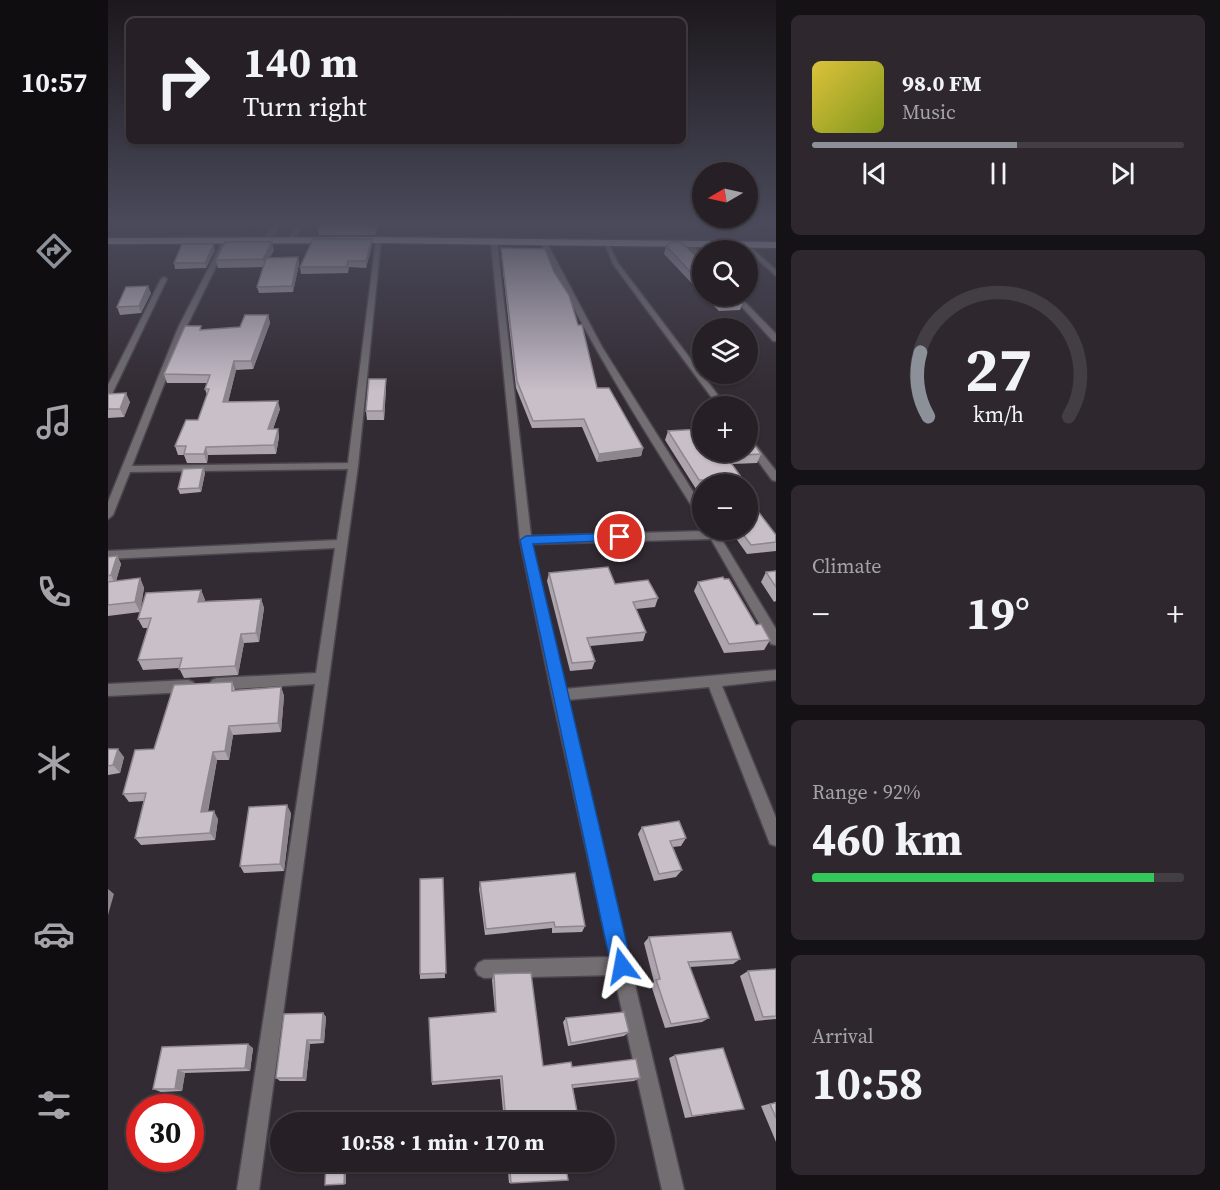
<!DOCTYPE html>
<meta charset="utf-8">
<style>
body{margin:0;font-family:"Source Serif 4",serif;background:#2e282e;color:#f1f3f6;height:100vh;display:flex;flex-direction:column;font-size:22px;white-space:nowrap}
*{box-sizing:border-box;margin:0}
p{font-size:20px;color:#a4a3a7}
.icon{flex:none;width:33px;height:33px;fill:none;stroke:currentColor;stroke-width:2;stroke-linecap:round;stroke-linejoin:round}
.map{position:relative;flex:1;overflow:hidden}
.drawer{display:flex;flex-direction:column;gap:15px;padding:15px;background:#151215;width:444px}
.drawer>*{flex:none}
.guide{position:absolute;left:18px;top:18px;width:560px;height:126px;border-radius:9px;box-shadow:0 2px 4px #0004,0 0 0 2px #423e43;background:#262026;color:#f1f3f6;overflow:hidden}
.needle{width:39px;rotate:261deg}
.fabs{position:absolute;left:584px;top:162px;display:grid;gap:12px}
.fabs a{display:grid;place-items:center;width:66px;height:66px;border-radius:50%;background:#262026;box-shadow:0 2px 4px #0004,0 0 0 2px #423e43;font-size:30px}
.speed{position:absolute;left:18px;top:1094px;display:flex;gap:12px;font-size:30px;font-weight:700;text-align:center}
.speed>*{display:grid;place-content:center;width:78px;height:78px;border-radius:50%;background:#262026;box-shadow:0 2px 4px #0004,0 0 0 2px #423e43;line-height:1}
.speed .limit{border:9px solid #d22;background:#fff;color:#111}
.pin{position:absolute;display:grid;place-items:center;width:51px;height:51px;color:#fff;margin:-26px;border:3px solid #fff;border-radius:50%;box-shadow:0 2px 6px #0007}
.me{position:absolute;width:66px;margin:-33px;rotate:347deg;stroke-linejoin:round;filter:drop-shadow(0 0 4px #0008)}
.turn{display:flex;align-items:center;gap:21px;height:126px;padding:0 18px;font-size:27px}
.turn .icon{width:78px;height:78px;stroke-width:2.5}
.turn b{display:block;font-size:42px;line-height:51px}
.big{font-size:45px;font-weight:700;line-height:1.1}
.drawer .widget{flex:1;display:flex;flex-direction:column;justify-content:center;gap:9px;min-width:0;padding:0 21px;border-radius:9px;background:#2e282e}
.drawer .dial{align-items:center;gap:0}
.dial svg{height:156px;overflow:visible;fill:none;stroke:#423e43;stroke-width:7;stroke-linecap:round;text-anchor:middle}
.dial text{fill:#f1f3f6;stroke:none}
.song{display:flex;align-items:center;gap:18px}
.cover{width:72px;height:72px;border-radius:9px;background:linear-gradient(135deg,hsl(50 70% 55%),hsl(70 70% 35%))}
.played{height:6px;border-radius:3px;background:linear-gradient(90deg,#8c9099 55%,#423e43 55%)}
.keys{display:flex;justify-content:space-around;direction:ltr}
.heat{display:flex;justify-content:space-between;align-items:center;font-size:33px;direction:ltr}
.charge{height:9px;border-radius:4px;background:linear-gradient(90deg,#34c759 92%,#423e43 0)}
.trip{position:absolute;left:162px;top:1112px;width:345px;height:60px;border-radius:30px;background:#262026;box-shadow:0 2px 4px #0004,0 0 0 2px #423e43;font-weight:700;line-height:60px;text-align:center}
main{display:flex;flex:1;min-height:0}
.menu{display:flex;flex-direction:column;width:108px;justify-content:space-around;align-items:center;background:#0f0d0f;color:#a4a3a7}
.menu .icon{width:42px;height:42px}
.menu .selected{color:#8c9099}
.menu b{font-size:27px;color:#f1f3f6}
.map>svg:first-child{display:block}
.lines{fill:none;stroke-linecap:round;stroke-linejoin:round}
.street-casing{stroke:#4e464e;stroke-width:3}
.highway-casing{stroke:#4e464e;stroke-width:3}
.street{fill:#726e72;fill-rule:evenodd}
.highway{fill:#d0c5d0;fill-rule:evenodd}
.wall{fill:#ada4ad}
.shaded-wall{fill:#8d868d}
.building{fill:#c9bfc9;stroke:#8d868d;stroke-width:1.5}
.route{fill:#1a73e8;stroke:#114b97;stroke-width:1.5}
</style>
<main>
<nav class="menu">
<b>10:57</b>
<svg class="icon selected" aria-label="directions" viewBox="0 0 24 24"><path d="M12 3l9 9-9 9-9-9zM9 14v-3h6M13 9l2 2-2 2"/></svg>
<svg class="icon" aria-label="music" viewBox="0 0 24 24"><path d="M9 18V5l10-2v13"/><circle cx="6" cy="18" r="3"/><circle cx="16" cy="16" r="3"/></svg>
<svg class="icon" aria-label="phone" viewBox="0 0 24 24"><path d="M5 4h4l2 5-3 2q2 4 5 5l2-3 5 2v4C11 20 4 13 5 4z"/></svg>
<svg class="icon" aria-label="climate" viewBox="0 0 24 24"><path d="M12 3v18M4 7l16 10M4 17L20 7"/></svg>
<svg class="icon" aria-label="car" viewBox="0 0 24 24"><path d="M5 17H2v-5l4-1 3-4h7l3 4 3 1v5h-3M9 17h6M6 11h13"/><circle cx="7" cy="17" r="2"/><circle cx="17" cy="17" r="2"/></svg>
<svg class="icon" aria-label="filters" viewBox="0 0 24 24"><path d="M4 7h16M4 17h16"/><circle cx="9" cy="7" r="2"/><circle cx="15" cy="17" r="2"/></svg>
</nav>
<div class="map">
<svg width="668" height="1190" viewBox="0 0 668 1190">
<rect width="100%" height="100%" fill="#332b33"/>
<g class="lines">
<defs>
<path id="street" d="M168 225H174L158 242H154V240Z
M190 225H196L182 242H178Z
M268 239 273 240 250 466 151 1190H129L207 684 109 690 104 688 102 684 104 680 109 678 208 673 227 548 0 559V551L229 540 240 469 22 472 5 515 0 519V502L70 328 114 242 117 240 120 242 78 328 24 466 240 463Z
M386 240 389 242 423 536 598 531V530H608L668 629V645L663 644 603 539 424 544 456 689 668 670V680L614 686 668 818V846L662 844 601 687 459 700 576 1190H554L506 975 376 978 370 975 367 969 370 963 376 960 502 957 444 695 412 540 383 242Z
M436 241 439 243 494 347 594 506V518L590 516C534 427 478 339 433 243Z
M496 242H500L510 263 618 406H610L505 264Z
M579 244H583L594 255V261L579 246Z
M635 244H639L668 270V276L635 246Z
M56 277 59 279 4 394 0 397V385L53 279Z
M624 296H631L668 334V341H665Z
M639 437 642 438 668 471V481L664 480 639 446Z
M80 680 85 682 87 686 85 690 80 692 0 696V684Z"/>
<path id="highway" d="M270 237 668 242V248L270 243 0 244V238Z"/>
</defs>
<use href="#street" class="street-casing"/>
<use href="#highway" class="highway-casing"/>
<use href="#street" class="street"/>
<use href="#highway" class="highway"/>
</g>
<path class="wall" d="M210 225H270L267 235H211Z
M264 245 258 268 241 267 240 273 193 274 192 267Z
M558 246 594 262V294L556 254Z
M393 248 489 388 535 448 533 456 489 462 474 427 424 428 408 388 393 254Z
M107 250 98 268 67 269 66 263Z
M166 250 161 258 190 257 191 264 185 292 151 293 149 287 155 267 110 268 108 260Z
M43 293 33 313 12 315 9 307Z
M596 296H628L635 302 632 310 611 311Z
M160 315 162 323 145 369 128 370 120 402 172 409 165 429H170L171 437 168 454 100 455 99 463H79L76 455H70L67 446 90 420 99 395 97 389 99 383H59L56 374 94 330 132 327Z
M278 379V388L276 420H259L258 411Z
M0 394 22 402 16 417 0 418Z
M560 431 653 454 649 463 624 464 638 484H594V489H588L557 440Z
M95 468 97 473 93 492 72 494 70 489Z
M639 486 647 497 644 503 668 535V551L639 554 622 530H639Z
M9 556 13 564 8 581 32 578 36 588 32 612 0 616V557Z
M668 571V601L666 602 653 582 658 572Z
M441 573 507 584 550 598 547 607 528 609 538 632 535 641 482 646 487 661 484 669 462 671 439 581Z
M590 582 662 640 656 650 616 653 586 591Z
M93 590 97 600 96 601 153 599 156 608 151 642 136 643 130 675 76 678 71 668 35 670 30 660 40 628H35L30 619Z
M124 682 127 690 173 687 176 696 173 732 125 735 121 760H109L100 812 110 819 107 840 33 845 27 838 36 801 21 802 15 794 46 749Z
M0 749 16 757 12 773 0 775Z
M183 813 176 871 136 873 132 866Z
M534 827 578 838 573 846 565 847 574 870 568 877 546 881 530 834Z
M335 878 337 978 312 979V974Z
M372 882 477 926 474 932 444 933V928L377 935 371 889Z
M541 937 632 959 625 964 582 967 601 1018 594 1022 557 1028 543 985 546 982 536 943Z
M668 969V1019L647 1021 632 976 640 971Z
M386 974 435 1066 464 1067 532 1078 526 1081 465 1088 471 1122H396L392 1079 324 1085 321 1018 387 1012 384 980Z
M215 1013 218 1017 216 1043 202 1044 198 1081H172L168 1078Z
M458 1018 521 1032 516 1036 460 1046 455 1022Z
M54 1047 145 1048 142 1071 77 1073 74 1091 53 1092 45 1089Z
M567 1055 636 1109 577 1118 561 1058Z
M668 1102V1142L653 1106Z
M399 1161H457L460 1180 401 1183Z"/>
<path class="shaded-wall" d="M266 225H270L267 235Z
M264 239V245L258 268V261Z
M164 242 166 250 157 267 155 259Z
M106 244 107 250 98 268 97 263Z
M190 257 191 264 185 292 184 286Z
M40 286 43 293 33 313 31 306Z
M160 315 162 323 145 369 143 361Z
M126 361 128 370 118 411 115 402Z
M278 379V388L276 420 275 411Z
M18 393 22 402 16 417 12 409Z
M170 401 172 409 162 437 160 429Z
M170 429 171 437 168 454 166 445Z
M98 447 100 455 99 463 96 454Z
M535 448 533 456 489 462 491 454Z
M95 468 97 473 93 492 91 488Z
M9 556 13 564 7 584 3 575Z
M32 578 36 588 32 612 27 602Z
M93 590 97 600 94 611 90 602Z
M153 599 156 608 151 642 148 633Z
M133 634 136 643 130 675 127 666Z
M173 687 176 696 173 732 170 723Z
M121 726 125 735 121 760 117 751Z
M10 749 16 757 12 773 5 765Z
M105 752 109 760 98 820 93 812Z
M179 805 183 813 176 871 172 864Z
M106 811 110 819 107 840 102 833Z
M0 889 6 894 0 915Z
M215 1013 218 1017 216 1043 213 1040Z
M199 1040 202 1044 198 1081 195 1078Z
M140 1044 145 1048 142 1071 137 1068Z
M70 1070 77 1073 74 1091 67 1089Z
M237 1161H238V1184H236Z"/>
<path class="building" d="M205 239H264L258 261H240L239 267H192Z
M117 242H164L155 259 108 260Z
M563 242H573L594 262V284L558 246Z
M74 244H106L97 263H66Z
M393 248 437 249 446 272 461 295 470 325H474L489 388H501L535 448 491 454 476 419 425 421 409 381Z
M190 257 184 286 149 287 158 258Z
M40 286 31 306 9 307 18 287Z
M605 296H628L635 302 613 304Z
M137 315H160L143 361H126L115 402 170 401 160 429H170L166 445 98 447 96 454H76L78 446H67L78 420H90L101 389H97L102 375 56 374 77 326H93L92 330 132 327Z
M261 379H278L275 411H258Z
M18 393 12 409H0V394Z
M594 429V452H639V434L653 454 618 456 638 484H601L597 480H591L560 431Z
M95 468 91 488 70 489 75 469Z
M639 486 647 497H639L668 535V542L643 545 632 530H639Z
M9 556 3 575 0 576V557Z
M500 567 507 584 540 580 550 598 525 602 538 632 479 638 487 661 464 663 441 573Z
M668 571V587L658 572Z
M615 577 616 579H621L648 625 653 624 662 640 621 644 590 582Z
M32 578 27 602 0 605V582Z
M93 590 90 602 153 599 148 633 133 634 127 666 71 669 74 658 30 660 43 618 30 619 38 593Z
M124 682V691L173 687 170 723 121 726 117 751 105 752 93 812 106 811 102 833 27 838 38 793 15 794 27 750 46 749 66 685Z
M0 749H10L5 765 0 766Z
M179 805 172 864 132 866 141 807Z
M571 821 578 838 562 841 574 870 551 874 534 827Z
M467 873 477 926 447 927 446 922 378 929 372 882Z
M335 878 338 973 312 974V879Z
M623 932 632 959 580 962 601 1018 563 1024 548 980 552 979 541 937Z
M668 969V1016L655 1017 640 971Z
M423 973 435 1066 463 1062 464 1067 528 1059 532 1078 464 1085 471 1122H398L394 1076 324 1082 321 1018 388 1012 386 974Z
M516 1012 521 1032 463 1043 458 1018Z
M215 1013 213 1040H199L195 1078H168L176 1014Z
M140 1044 137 1068 70 1070 67 1089H45L54 1047Z
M615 1048 636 1109 584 1116 567 1055Z
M668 1103V1118L662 1104Z
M239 1117 238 1122H220V1118Z
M218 1161H237L236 1184 217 1185Z
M401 1161H457L460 1180 403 1183Z"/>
<linearGradient id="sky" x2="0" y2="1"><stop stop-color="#1c181c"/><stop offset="0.57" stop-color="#4a4a5b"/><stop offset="1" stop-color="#4a4a5b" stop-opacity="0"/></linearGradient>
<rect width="668" height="392" fill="url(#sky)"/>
<path class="route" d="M512 533 519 537 517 540 425 544 524 966 521 973 514 976 506 973 503 966 412 540 418 536Z"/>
</svg>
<div class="fabs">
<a><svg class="needle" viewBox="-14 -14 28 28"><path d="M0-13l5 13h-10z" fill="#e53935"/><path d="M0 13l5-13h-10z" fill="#a4a3a7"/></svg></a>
<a><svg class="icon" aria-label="search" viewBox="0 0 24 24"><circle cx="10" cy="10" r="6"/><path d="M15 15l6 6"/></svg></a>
<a><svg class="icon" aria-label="layers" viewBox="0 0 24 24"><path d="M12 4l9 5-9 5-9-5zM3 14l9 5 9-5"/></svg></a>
<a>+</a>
<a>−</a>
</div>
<div class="speed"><div class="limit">30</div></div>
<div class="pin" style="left:512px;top:537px;background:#d93025"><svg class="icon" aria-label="arrive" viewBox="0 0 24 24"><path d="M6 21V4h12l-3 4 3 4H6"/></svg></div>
<svg class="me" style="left:514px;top:966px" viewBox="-20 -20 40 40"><path d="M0-17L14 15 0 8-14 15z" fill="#1a73e8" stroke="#fff" stroke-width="4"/></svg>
<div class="trip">10:58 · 1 min · 170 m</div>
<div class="guide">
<div class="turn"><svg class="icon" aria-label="right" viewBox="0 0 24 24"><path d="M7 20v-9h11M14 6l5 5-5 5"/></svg><div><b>140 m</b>Turn right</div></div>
</div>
</div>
<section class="drawer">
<div class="widget">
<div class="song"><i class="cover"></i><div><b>98.0 FM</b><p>Music</p></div></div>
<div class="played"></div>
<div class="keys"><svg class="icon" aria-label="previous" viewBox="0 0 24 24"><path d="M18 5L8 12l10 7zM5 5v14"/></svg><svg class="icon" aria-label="pause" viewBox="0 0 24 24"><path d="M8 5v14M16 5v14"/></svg><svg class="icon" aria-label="next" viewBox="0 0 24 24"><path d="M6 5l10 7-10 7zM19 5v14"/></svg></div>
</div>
<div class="widget dial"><svg viewBox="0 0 100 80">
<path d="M14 69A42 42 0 1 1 86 69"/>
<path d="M14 69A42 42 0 0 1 10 36" stroke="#8c9099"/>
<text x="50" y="56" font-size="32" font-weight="700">27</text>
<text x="50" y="72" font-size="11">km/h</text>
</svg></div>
<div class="widget"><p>Climate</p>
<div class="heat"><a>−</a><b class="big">19°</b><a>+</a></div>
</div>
<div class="widget"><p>Range · 92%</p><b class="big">460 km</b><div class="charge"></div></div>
<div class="widget"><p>Arrival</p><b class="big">10:58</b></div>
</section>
</main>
